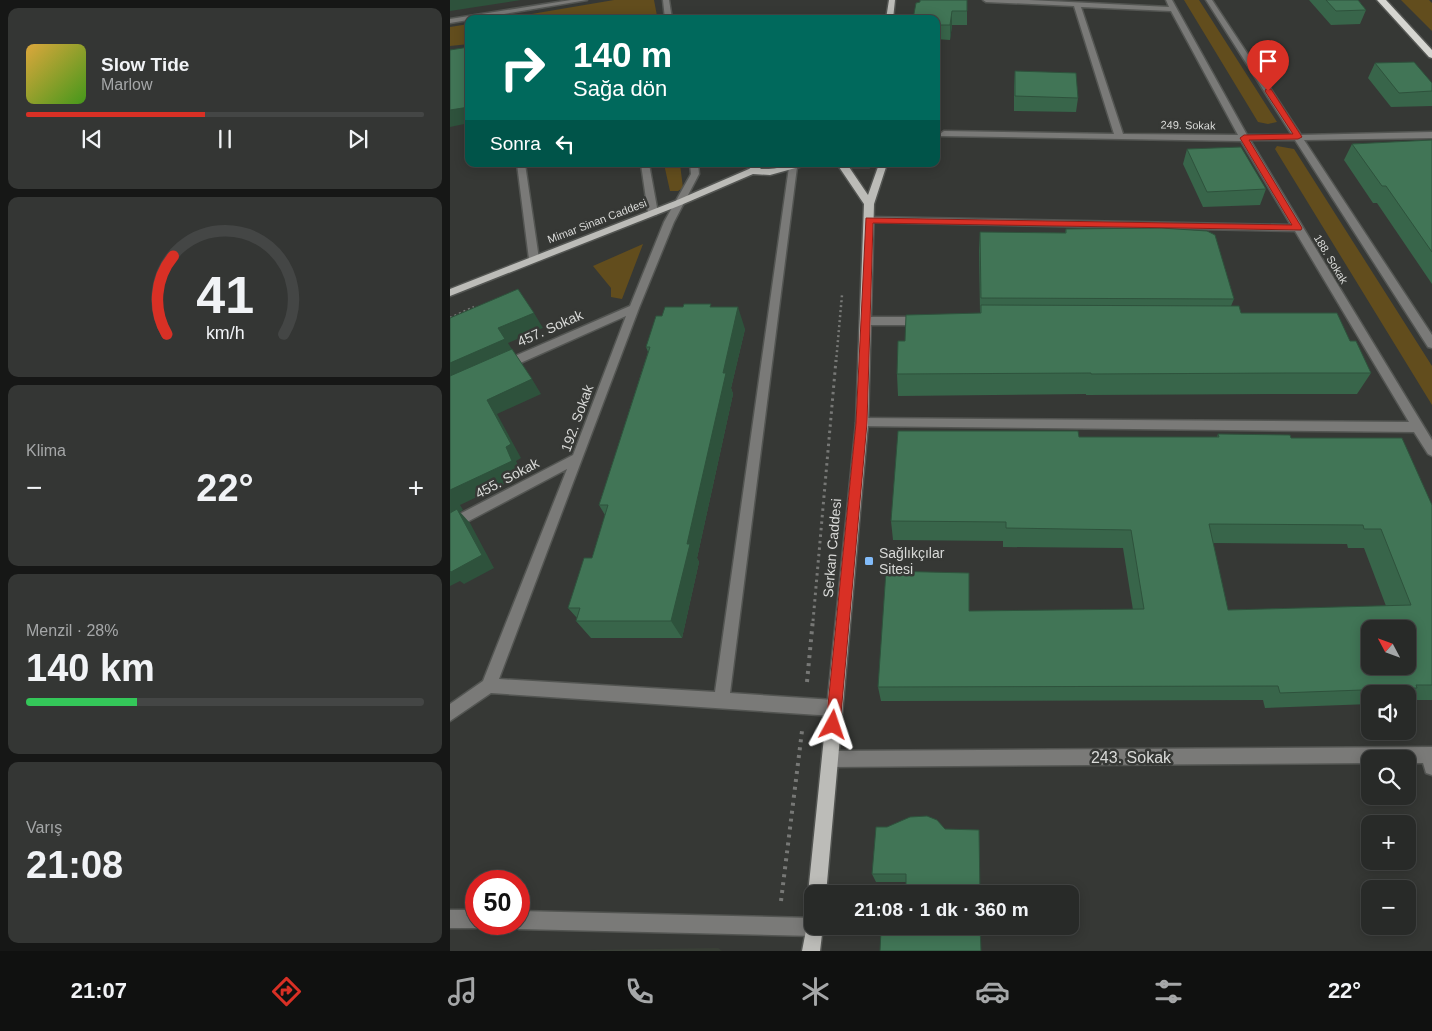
<!DOCTYPE html>
<html lang="tr">
<meta charset="utf-8">
<style>
body{margin:0;font-family:Arial,sans-serif;background:#343634;color:#f1f3f6;height:100vh;display:flex;flex-direction:column;font-size:19px;white-space:nowrap}
*{box-sizing:border-box;margin:0}
p{font-size:16px;color:#a5a7a8}
.icon{flex:none;width:28px;height:28px;fill:none;stroke:currentColor;stroke-width:2;stroke-linecap:round;stroke-linejoin:round}
.map{position:relative;flex:1;overflow:hidden}
.panel{display:flex;flex-direction:column;gap:8px;padding:8px;background:#161716;width:450px}
.panel>*{flex:none}
.banner{position:absolute;left:15px;top:15px;width:475px;height:152px;border-radius:10px;box-shadow:0 2px 12px #0003,0 0 0 1px #444645;background:#00695c;color:#fff;overflow:hidden}
.needle{width:32px;rotate:311deg}
.buttons{position:absolute;left:911px;top:620px;display:grid;gap:10px}
.buttons a{display:grid;place-items:center;width:55px;height:55px;border-radius:10px;background:#282a28;box-shadow:0 2px 12px #0003,0 0 0 1px #444645;font-size:25px}
.speed{position:absolute;left:15px;top:870px;display:flex;gap:10px;font-size:25px;font-weight:700;text-align:center}
.speed>*{display:grid;place-content:center;width:65px;height:65px;border-radius:50%;background:#282a28;box-shadow:0 2px 12px #0003,0 0 0 1px #444645;line-height:1}
.speed .limit{border:8px solid #d22;background:#fff;color:#111}
.pin{position:absolute;display:grid;place-items:center;width:42px;height:42px;color:#fff;margin:-51px -21px;border-radius:50% 50% 50% 0;rotate:-45deg;box-shadow:0 0 5px #0007}
.pin .icon{rotate:45deg}
.me{position:absolute;width:55px;margin:-28px;rotate:5deg;stroke-linejoin:round;filter:drop-shadow(0 0 4px #0008)}
.turn{display:flex;align-items:center;gap:18px;height:105px;padding:0 25px;font-size:22px}
.turn .icon{width:65px;height:65px;stroke-width:2.5}
.turn b{display:block;font-size:35px;line-height:42px}
.then{display:flex;align-items:center;height:48px;padding:0 25px;background:#0003;gap:10px;font-size:19px}
.big{font-size:38px;font-weight:700;line-height:1.1}
.panel .card{flex:1;display:flex;flex-direction:column;justify-content:center;gap:8px;min-width:0;padding:0 18px;border-radius:10px;background:#343634}
.panel .dial{align-items:center;gap:0}
.dial svg{height:130px;overflow:visible;fill:none;stroke:#444645;stroke-width:7;stroke-linecap:round;text-anchor:middle}
.dial text{fill:#f1f3f6;stroke:none}
.song{display:flex;align-items:center;gap:15px}
.cover{width:60px;height:60px;border-radius:8px;background:linear-gradient(135deg,hsl(40 70% 55%),hsl(100 70% 35%))}
.played{height:5px;border-radius:2px;background:linear-gradient(90deg,#d93025 45%,#444645 45%)}
.keys{display:flex;justify-content:space-around;direction:ltr}
.heat{display:flex;justify-content:space-between;align-items:center;font-size:28px;direction:ltr}
.charge{height:8px;border-radius:4px;background:linear-gradient(90deg,#34c759 28%,#444645 0)}
.trip{position:absolute;left:354px;top:885px;width:275px;height:50px;border-radius:10px;background:#282a28;box-shadow:0 2px 12px #0003,0 0 0 1px #444645;font-weight:700;line-height:50px;text-align:center}
.dock{display:flex;height:80px;justify-content:space-around;align-items:center;background:#101110;color:#a5a7a8}
.dock .icon{width:35px;height:35px}
.dock .on{color:#d93025}
.dock b{font-size:22px;color:#f1f3f6}
main{display:flex;flex:1;min-height:0}
.map>svg:first-child{display:block}
.built{fill:#3a4037}
.green{fill:#624d1d}
.lines{fill:none;stroke-linecap:round;stroke-linejoin:round}
.minor-casing{stroke:#535552;stroke-width:3}
.major-casing{stroke:#535552;stroke-width:3}
.highway-casing{stroke:#535552;stroke-width:3}
.path-far2{stroke:#777876;stroke-width:2.5;stroke-dasharray:2 3;stroke-linecap:butt}
.path-far1{stroke:#777876;stroke-width:3;stroke-dasharray:2.5 4;stroke-linecap:butt}
.path{stroke:#777876;stroke-width:4;stroke-dasharray:3 5;stroke-linecap:butt}
.minor{fill:#7a7a78;fill-rule:evenodd}
.major{fill:#bcbcb8;fill-rule:evenodd}
.highway{fill:#d6d6d1;fill-rule:evenodd}
.wall{fill:#38654a;fill-rule:evenodd}
.shaded-wall{fill:#2e523c}
.building{fill:#417556;stroke:#2e523c;fill-rule:evenodd}
.route{fill:#d93025;stroke:#8d1f18}
.poi-dot{fill:#82bcfa;stroke:#363835;stroke-width:2}
.labels{text-anchor:middle;stroke-width:5;stroke-linejoin:round;paint-order:stroke}
.far-street-label{font-size:11px;fill:#d9dad8;stroke:#363835}
.street-label{font-size:14px;fill:#d9dad8;stroke:#363835}
.poi-label{font-size:14px;fill:#d9dad8;stroke:#363835;text-anchor:start}
.near-street-label{font-size:16px;fill:#d9dad8;stroke:#363835}
</style>
<main>
<section class="panel">
<div class="card">
<div class="song"><i class="cover"></i><div><b>Slow Tide</b><p>Marlow</p></div></div>
<div class="played"></div>
<div class="keys"><svg class="icon" aria-label="previous" viewBox="0 0 24 24"><path d="M18 5L8 12l10 7zM5 5v14"/></svg><svg class="icon" aria-label="pause" viewBox="0 0 24 24"><path d="M8 5v14M16 5v14"/></svg><svg class="icon" aria-label="next" viewBox="0 0 24 24"><path d="M6 5l10 7-10 7zM19 5v14"/></svg></div>
</div>
<div class="card dial"><svg viewBox="0 0 100 80">
<path d="M14 69A42 42 0 1 1 86 69"/>
<path d="M14 69A42 42 0 0 1 18 21" stroke="#d93025"/>
<text x="50" y="56" font-size="32" font-weight="700">41</text>
<text x="50" y="72" font-size="11">km/h</text>
</svg></div>
<div class="card"><p>Klima</p>
<div class="heat"><a>−</a><b class="big">22°</b><a>+</a></div>
</div>
<div class="card"><p>Menzil · 28%</p><b class="big">140 km</b><div class="charge"></div></div>
<div class="card"><p>Varış</p><b class="big">21:08</b></div>
</section>
<div class="map">
<svg width="982" height="951" viewBox="0 0 982 951">
<rect width="100%" height="100%" fill="#363835"/>
<path class="built" d="M268 948 272 951H77Z"/>
<path class="green" d="M164 0H204L207 16 201 19H52Z
M734 0H749L827 122 818 124 808 122Z
M951 0H979L982 3V31Z
M19 24V44L0 46V27Z
M827 146 844 149 982 366V405L825 149Z
M214 164H230L233 188 228 191H220Z
M193 244 172 299 161 297V288L143 266Z"/>
<g class="lines">
<defs>
<path id="minor" d="M121 0H137L0 23V19Z
M213 0H219L222 19H215Z
M533 0H579L719 7 716 0H722L797 135H842L756 0H762L851 135 982 132V138L854 140 982 335V348L978 347 845 140H800L982 440V456L978 454 964 432 408 426 406 423 408 420 412 418 959 422 845 231 416 222 414 220 419 217 841 225 791 141 491 136 490 134 494 131 664 134 624 6 536 2ZM631 7 721 11 788 135 673 134Z
M67 164H75L89 259 84 262 79 259Z
M191 164H199L208 213 206 215H200L198 213Z
M240 164H248L249 174 224 222 189 308 49 679 265 692 339 167 343 164 347 167 280 693 384 700 389 703 392 708 389 713 384 716 41 693 0 721V704L33 681 117 469 0 531V519L123 455 176 316 57 369 53 370 47 366 49 363 180 306 214 222 241 174Z
M415 317H473L478 321 473 325H415L410 321Z
M982 747V775L976 773 973 763H958V759H920V763L380 767 374 765 372 759 374 753 380 751Z
M0 910H26V924H33L32 925 26 928H0Z
M69 911 362 918V926L373 927 370 933 364 936 69 929 62 924H69Z"/>
<path id="major" d="M439 0H445L443 19H436Z
M306 164H315L310 169C327 170 343 163 360 164L320 175 303 174 231 205 0 296V289L225 201 299 169Z
M387 164H423L419 167H399L418 195 429 164H437L424 204 418 423 376 894H362V901L358 894 406 423 414 204Z
M362 918V926H373L370 951H352L358 920Z"/>
<path id="highway" d="M927 0H936L982 50V58L979 57Z"/>
</defs>
<use href="#minor" class="minor-casing"/>
<use href="#major" class="major-casing"/>
<use href="#highway" class="highway-casing"/>
<path class="path-far2" d="M0 318 24 307
M386 362 392 295"/>
<path class="path-far1" d="M363 621 386 360"/>
<path class="path" d="M357 682 363 619
M331 901 352 731"/>
<use href="#minor" class="minor"/>
<use href="#major" class="major"/>
<use href="#highway" class="highway"/>
</g>
<path class="wall" d="M517 0V25H502L500 40 486 39V19Z
M859 0H908L916 10 910 24 881 25Z
M925 63 982 83V106L941 107 918 78Z
M565 71 628 98 626 112 564 111V86Z
M982 140V284L927 203H923L894 160 902 144Z
M737 149 816 189 810 205 753 207 733 164Z
M616 229 784 299 781 306 791 313 900 341 921 373 907 394H825L636 395V394L448 396 447 374 455 341 530 313 529 250 530 232 615 233Z
M262 307 295 329 281 388 283 394 247 558 249 562 232 638H141L126 621 127 618 118 608 142 558 155 515 149 505 198 352 196 347Z
M768 434 841 438 982 505V700H958V694H920V704L815 708 813 700 431 701 428 687 519 611 683 610 673 548 553 547V541L443 540 441 521 629 437H767ZM763 543 897 544 898 548H914L936 606 778 610Z
M495 829 456 882H426L422 874Z"/>
<path class="shaded-wall" d="M0 0H71L0 11Z
M502 11V25L500 40V25Z
M19 107V123L0 127V110Z
M288 307 295 329 281 388 283 394 247 558 249 562 232 638 221 621 237 544 273 373Z
M84 313 93 328 58 343 65 354 0 383V363L48 328Z
M82 379 91 394 47 414 71 458 66 461 73 475 10 505 13 510 10 512 20 523 44 568 14 584 10 581 0 586V490L56 447 37 400Z"/>
<path class="building" d="M470 0H517V11H502L500 25H486V19H463L466 3 470 2Z
M876 0H908L916 10 886 11Z
M19 47V107L0 110V50Z
M964 62 982 83V91L949 93 925 63Z
M565 71 626 73 628 98 565 96Z
M982 140V252L936 186H932L902 144Z
M791 147 816 189 757 192 737 149Z
M711 228 757 231 765 235 784 299 531 298 530 232 616 233V229Z
M68 289 84 313 48 328 55 339 0 363V318Z
M234 304H261L260 307H288L273 373H276L237 544H240L221 621H126L130 608H118L134 558H142L158 505H149L200 347H196L206 316H212L215 307H233Z
M531 305 789 306 791 313H887L900 341H906L921 373H837L641 374V373L447 374 448 341H455L456 315 531 313Z
M62 349 82 379 37 400 61 444 56 447 62 461 0 490V376Z
M448 431H628L629 437H769L768 434 840 435 841 438H952L982 505V685H966L967 688 830 693 828 686 428 687 436 571 519 573V611L694 609 681 530 556 528V522L441 521ZM759 524 913 525 914 529H931L961 605 778 610ZM920 629H958V666H920Z
M7 509 32 555 1 572 0 571V513Z
M477 816 487 820 495 829 529 830 530 894H456V874H422L426 827H437L460 817Z
M454 926H530L531 951H430L431 930 454 931Z"/>
<path class="route" d="M816 89H821L852 137 848 139 799 140 852 228 851 230 423 223 417 423 390 725 388 730 383 732 378 730 376 725 406 423 416 218 842 225 790 138 794 135 843 134 815 91Z"/>
<rect class="poi-dot" x="414" y="556" width="10" height="10" rx="2.5"/>
<g class="labels">
<g class="far-street-label">
<text transform="translate(738 125) rotate(1)" y="4">249. Sokak</text>
<text transform="translate(147 221) rotate(-21)" y="4">Mimar Sinan Caddesi</text>
<text transform="translate(881 259) rotate(59)" y="4">188. Sokak</text>
</g>
<g class="street-label">
<text transform="translate(100 328) rotate(-24)" y="5">457. Sokak</text>
<text transform="translate(127 418) rotate(-70)" y="5">192. Sokak</text>
<text transform="translate(57 478) rotate(-28)" y="5">455. Sokak</text>
<text transform="translate(382 548) rotate(-85)" y="5">Serkan Caddesi</text>
</g>
<g class="poi-label">
<text x="429" y="558">Sağlıkçılar<tspan x="429" dy="16">Sitesi</tspan></text>
</g>
<g class="near-street-label">
<text x="681" y="763">243. Sokak</text>
</g>
</g>
</svg>
<div class="buttons">
<a><svg class="needle" viewBox="-14 -14 28 28"><path d="M0-13l5 13h-10z" fill="#e53935"/><path d="M0 13l5-13h-10z" fill="#a5a7a8"/></svg></a>
<a><svg class="icon" aria-label="sound" viewBox="0 0 24 24"><path d="M4 9h4l5-4v14l-5-4H4zM17 9q2 3 0 6"/></svg></a>
<a><svg class="icon" aria-label="search" viewBox="0 0 24 24"><circle cx="10" cy="10" r="6"/><path d="M15 15l6 6"/></svg></a>
<a>+</a>
<a>−</a>
</div>
<div class="speed"><div class="limit">50</div></div>
<div class="pin" style="left:818px;top:91px;background:#d93025"><svg class="icon" aria-label="arrive" viewBox="0 0 24 24"><path d="M6 21V4h12l-3 4 3 4H6"/></svg></div>
<svg class="me" style="left:383px;top:725px" viewBox="-20 -20 40 40"><path d="M0-17L14 15 0 8-14 15z" fill="#d93025" stroke="#fff" stroke-width="4"/></svg>
<div class="trip">21:08 · 1 dk · 360 m</div>
<div class="banner">
<div class="turn"><svg class="icon" aria-label="right" viewBox="0 0 24 24"><path d="M7 20v-9h11M14 6l5 5-5 5"/></svg><div><b>140 m</b>Sağa dön</div></div>
<div class="then">Sonra<svg class="icon" aria-label="left" viewBox="0 0 24 24"><path d="M17 20v-9H6M10 6l-5 5 5 5"/></svg></div>
</div>
</div>
</main>
<nav class="dock">
<b>21:07</b>
<svg class="icon on" aria-label="directions" viewBox="0 0 24 24"><path d="M12 3l9 9-9 9-9-9zM9 14v-3h6M13 9l2 2-2 2"/></svg>
<svg class="icon" aria-label="music" viewBox="0 0 24 24"><path d="M9 18V5l10-2v13"/><circle cx="6" cy="18" r="3"/><circle cx="16" cy="16" r="3"/></svg>
<svg class="icon" aria-label="phone" viewBox="0 0 24 24"><path d="M5 4h4l2 5-3 2q2 4 5 5l2-3 5 2v4C11 20 4 13 5 4z"/></svg>
<svg class="icon" aria-label="climate" viewBox="0 0 24 24"><path d="M12 3v18M4 7l16 10M4 17L20 7"/></svg>
<svg class="icon" aria-label="car" viewBox="0 0 24 24"><path d="M5 17H2v-5l4-1 3-4h7l3 4 3 1v5h-3M9 17h6M6 11h13"/><circle cx="7" cy="17" r="2"/><circle cx="17" cy="17" r="2"/></svg>
<svg class="icon" aria-label="filters" viewBox="0 0 24 24"><path d="M4 7h16M4 17h16"/><circle cx="9" cy="7" r="2"/><circle cx="15" cy="17" r="2"/></svg>
<b>22°</b>
</nav>
